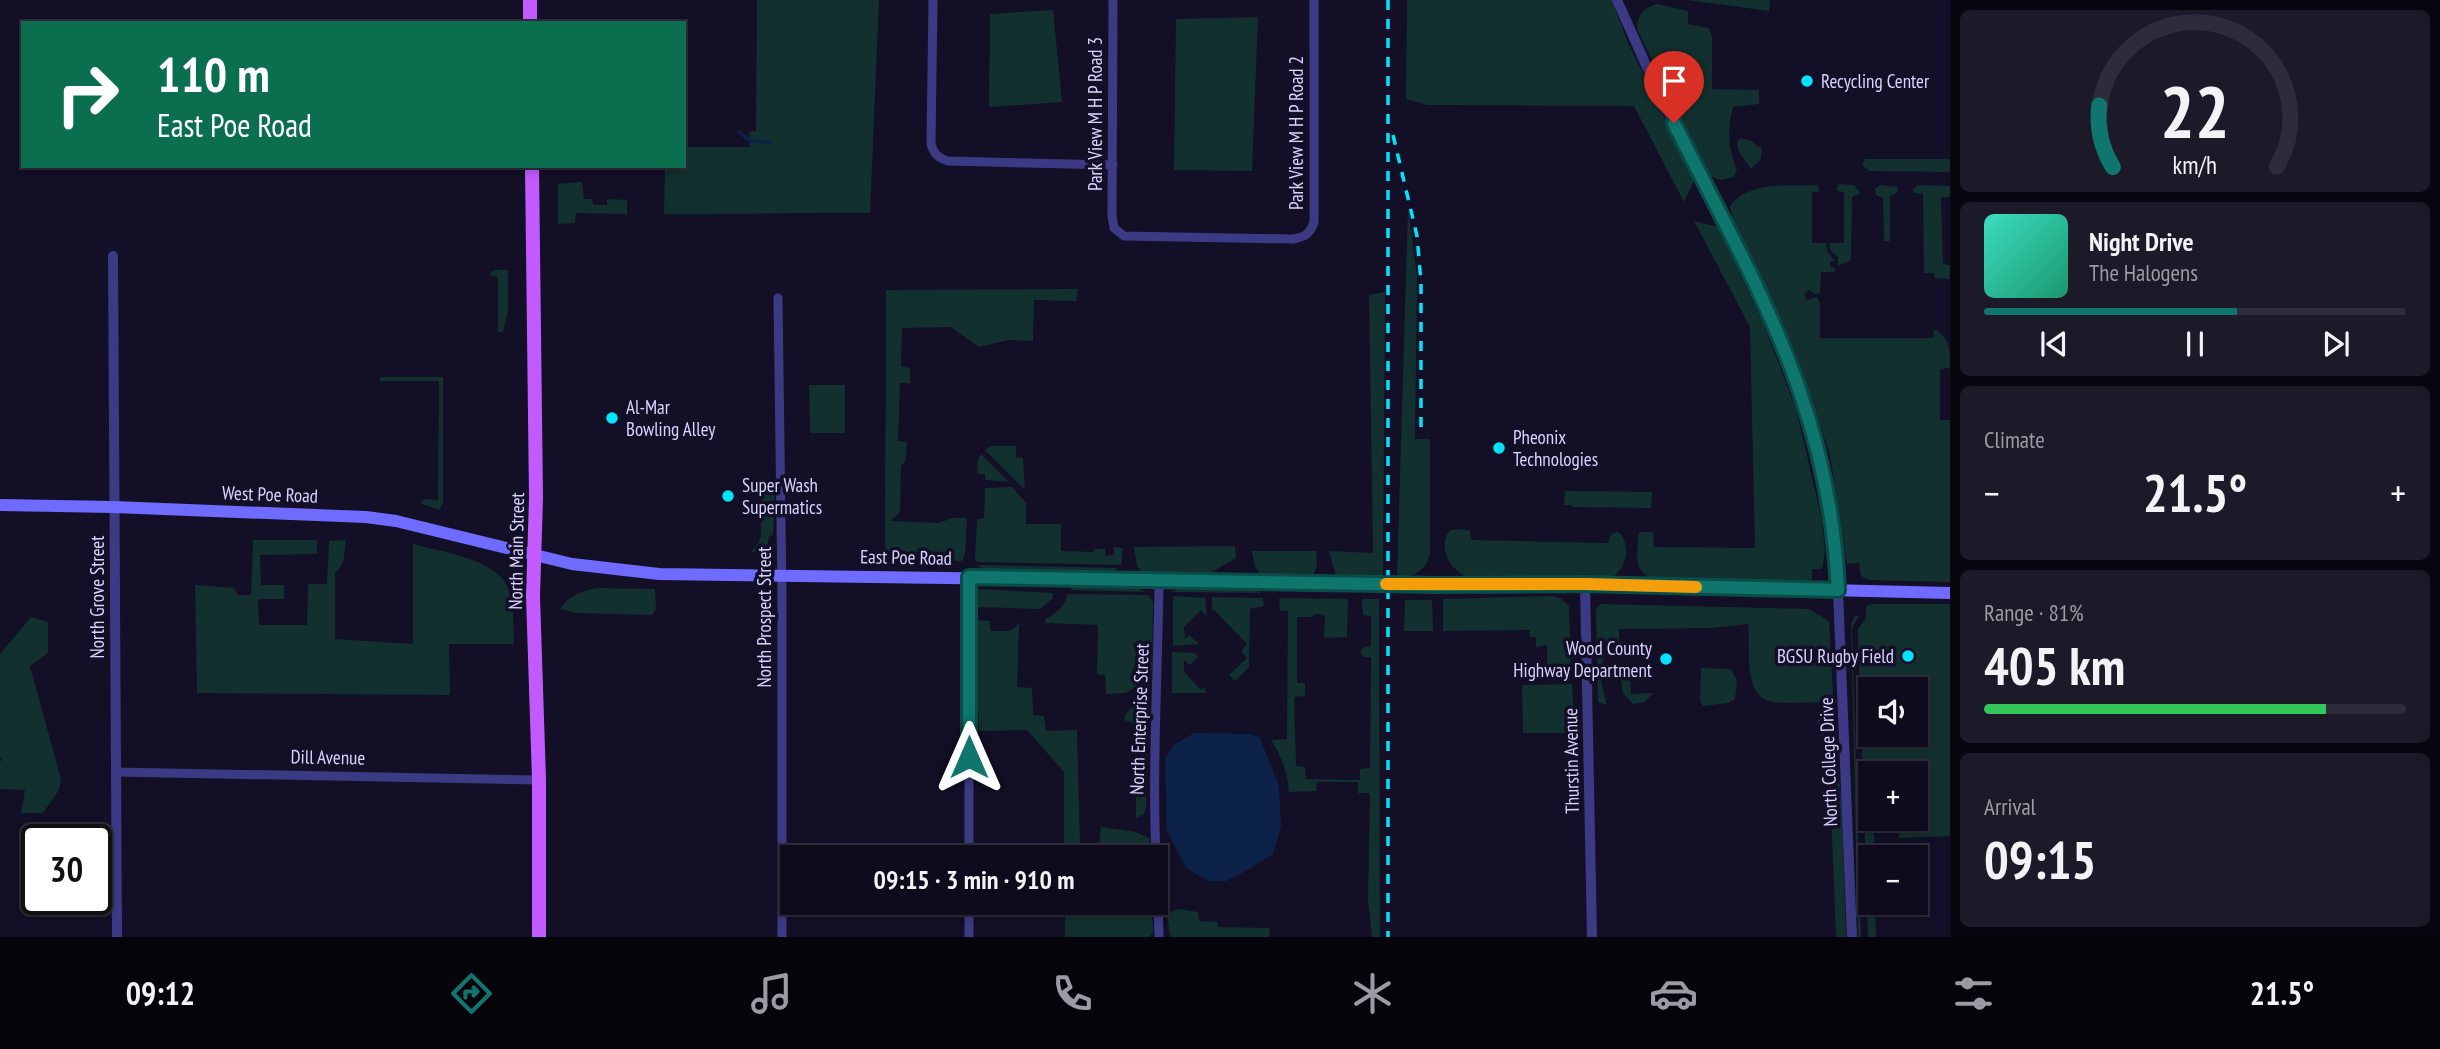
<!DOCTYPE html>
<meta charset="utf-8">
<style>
body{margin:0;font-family:"PT Sans Narrow",sans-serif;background:#1c1929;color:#f1f3f6;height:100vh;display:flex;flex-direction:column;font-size:26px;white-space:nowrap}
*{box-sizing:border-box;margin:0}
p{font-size:23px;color:#9b9ba3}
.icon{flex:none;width:38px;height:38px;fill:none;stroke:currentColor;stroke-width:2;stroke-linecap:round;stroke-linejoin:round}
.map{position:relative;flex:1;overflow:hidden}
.side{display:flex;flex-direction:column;gap:10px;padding:10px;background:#08060f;width:490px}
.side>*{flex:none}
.hud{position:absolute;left:21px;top:21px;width:665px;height:147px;border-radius:0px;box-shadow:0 4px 10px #0003,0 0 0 2px #2e2b3b;background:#0b6e4f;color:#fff;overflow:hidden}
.tools{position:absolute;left:1858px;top:677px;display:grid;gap:14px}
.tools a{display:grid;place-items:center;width:70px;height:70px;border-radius:0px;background:#0e0b1c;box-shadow:0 4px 10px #0003,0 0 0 2px #2e2b3b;font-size:35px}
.speed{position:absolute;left:21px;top:824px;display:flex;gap:14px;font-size:35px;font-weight:700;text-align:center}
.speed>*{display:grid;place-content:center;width:91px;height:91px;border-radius:50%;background:#0e0b1c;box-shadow:0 4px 10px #0003,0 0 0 2px #2e2b3b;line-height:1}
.speed .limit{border:4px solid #111;border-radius:10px;background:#fff;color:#111}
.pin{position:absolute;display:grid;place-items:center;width:60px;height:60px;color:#fff;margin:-72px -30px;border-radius:50% 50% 50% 0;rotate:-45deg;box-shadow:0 0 7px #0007}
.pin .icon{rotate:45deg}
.me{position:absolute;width:77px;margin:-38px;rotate:0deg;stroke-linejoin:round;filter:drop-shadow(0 0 5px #0008)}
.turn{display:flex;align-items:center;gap:24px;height:147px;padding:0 21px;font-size:32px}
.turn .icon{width:91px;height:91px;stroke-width:2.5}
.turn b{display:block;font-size:49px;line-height:60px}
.big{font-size:52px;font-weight:600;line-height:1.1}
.side .card{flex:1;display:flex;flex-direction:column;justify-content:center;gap:10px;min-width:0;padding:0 24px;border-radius:10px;background:#1c1929}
.side .dial{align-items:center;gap:0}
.dial svg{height:182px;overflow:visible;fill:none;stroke:#2e2b3b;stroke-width:7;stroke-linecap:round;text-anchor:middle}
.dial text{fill:#f1f3f6;stroke:none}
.song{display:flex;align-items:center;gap:21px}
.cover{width:84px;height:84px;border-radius:10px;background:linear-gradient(135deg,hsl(170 70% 55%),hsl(160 70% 35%))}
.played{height:7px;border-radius:4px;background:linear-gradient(90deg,#0f766e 60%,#2e2b3b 60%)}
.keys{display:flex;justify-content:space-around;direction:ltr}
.heat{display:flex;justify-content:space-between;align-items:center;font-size:38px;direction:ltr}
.charge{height:10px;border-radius:5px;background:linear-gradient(90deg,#34c759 81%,#2e2b3b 0)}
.trip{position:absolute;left:780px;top:845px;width:388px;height:70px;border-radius:0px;background:#0e0b1c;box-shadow:0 4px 10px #0003,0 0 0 2px #2e2b3b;font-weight:600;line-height:70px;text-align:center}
.dock{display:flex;height:112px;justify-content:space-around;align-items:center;background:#06040b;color:#9b9ba3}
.dock .icon{width:49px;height:49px}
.dock .active{color:#0f766e}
.dock b{font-size:32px;color:#f1f3f6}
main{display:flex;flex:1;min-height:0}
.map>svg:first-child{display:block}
.green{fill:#12302f;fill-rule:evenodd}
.water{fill:#0c2248}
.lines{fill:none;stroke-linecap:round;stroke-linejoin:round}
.stream{stroke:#0c2248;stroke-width:3.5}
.minor{stroke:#3d3a85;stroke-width:9}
.tertiary{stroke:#3d3a85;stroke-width:10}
.secondary{stroke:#6f6bff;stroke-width:12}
.primary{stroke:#c25bff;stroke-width:14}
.rail{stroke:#00e5ff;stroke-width:3.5;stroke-dasharray:10 9;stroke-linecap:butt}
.route-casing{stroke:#0a4d48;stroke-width:18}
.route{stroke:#0f766e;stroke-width:12}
.slow{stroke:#f59e0b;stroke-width:12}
.poi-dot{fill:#00e5ff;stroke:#130f26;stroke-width:2.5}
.labels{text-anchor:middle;stroke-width:7;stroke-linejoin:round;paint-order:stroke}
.poi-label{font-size:19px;fill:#d9d4ff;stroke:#130f26;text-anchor:start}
.street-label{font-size:19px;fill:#d9d4ff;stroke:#130f26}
</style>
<main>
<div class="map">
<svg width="1950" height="937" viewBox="0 0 1950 937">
<rect width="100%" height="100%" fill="#130f26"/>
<path class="green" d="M757 0H879L870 213C801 212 733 215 664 214L665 166H684V147H750L749 132 756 131Z
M1407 0H1612L1628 43 1695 178 1684 202 1634 106 1427 105 1406 99Z
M1687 0H1770L1769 11Z
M1657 4 1688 11V24L1709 28 1712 37V89L1759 90V104L1733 107C1727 130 1728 148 1737 170L1734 177 1720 180 1706 174 1637 29C1637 15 1644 8 1657 4Z
M1053 10 1062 102 989 107 990 14Z
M1258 17 1252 171 1174 170 1176 19Z
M1740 138 1751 141 1762 149 1761 159 1751 169 1739 152 1737 143Z
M1865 159H1950V172L1869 171 1862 165Z
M582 182 584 199H592L593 205H607V199L627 200V214L576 213 575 223 558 224V184Z
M1839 184 1854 185 1860 193 1852 197 1851 260 1838 266V257L1830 250 1829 243H1844V193L1836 190Z
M1818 185 1819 192H1812V243H1826L1827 251 1835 261H1830V267L1835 268V272H1821L1820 293 1814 294 1809 290 1804 294 1807 300 1818 297V301H1820V338H1933L1934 329C1950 338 1950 348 1950 368L1940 369V420H1950V582L1869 580 1861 576 1859 563 1847 564 1830 455 1795 352 1754 265 1734 227 1730 206C1749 181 1789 186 1818 185Z
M1880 185 1898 187V192L1890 196V241H1884L1883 198 1876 195 1875 189Z
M1918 185 1950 186V197H1941L1943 264 1950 265V279L1934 278V273H1924L1923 194 1914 193 1913 189Z
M1408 208 1417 277 1415 439H1430V553C1427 570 1414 577 1397 578Z
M1694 221 1718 227 1763 323 1796 409 1821 515 1825 550 1822 569H1812V579L1803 581 1650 577C1633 571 1638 552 1638 536L1640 532H1653L1654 547 1755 548 1750 327Z
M494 270H508V310L503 332H498V277L489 275Z
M1078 289 1076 301 1034 300 1033 341 1009 340 979 347 951 327 902 328 901 366 910 368V383H900L898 441 907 442 906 460 901 466 900 512 890 521 939 523 952 518H967L965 554 962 561H885L886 290Z
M1385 292 1383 578 1336 576 1329 551 1373 553 1369 295Z
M380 377H443V503L439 510 420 503 424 499 438 500 439 381H380Z
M809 385H845V433H810Z
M991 446H1016V457L1023 458 1025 490 985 450Z
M981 454 1009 482 985 480V474H977L978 460Z
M762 485H772L775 495 773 535 769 536 767 547 759 552H751L758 543 761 536Z
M1012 487 1026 503V524H1061V551L1094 552V549H1105V556L1114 555V547L1123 548 1121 565 977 562 975 559 977 519 984 518 985 488Z
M1565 491 1652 492 1651 508 1572 507V505H1564Z
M1463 529 1470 531 1471 540 1608 543 1612 533 1619 532C1631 545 1627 569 1612 577H1467C1449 569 1437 547 1450 530Z
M253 540H317V554L260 555 261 585H284V599H258L259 625H307L308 584H327L329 541 346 540 343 563 335 574V639L413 644V544C439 551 493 559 506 584 515 601 513 626 514 644H449L450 695 197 693 195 585 234 588 238 595H251Z
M1235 546 1236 558 1210 573H1143L1137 566 1134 547Z
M1252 551H1316L1317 566 1313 575 1262 576 1255 567Z
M978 565 1119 568 1112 572 985 570Z
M1074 586 1138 588 1146 592 1070 590Z
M596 588 655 589 656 609 652 615 576 613 560 609C570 595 580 592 596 588Z
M1182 588 1253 589 1261 593 1172 592Z
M979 589 1053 593V598L1040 609 976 607 975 595Z
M1068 594 1148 595 1153 602 1152 672 1149 679 1126 693 1106 694 1105 675 1097 674 1098 625 1045 623V619C1057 614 1064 606 1068 594Z
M1173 596 1205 598 1207 616 1201 610 1184 627 1185 639 1189 635 1199 644 1173 646Z
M1552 596 1560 598 1569 606 1571 671H1547V645L1536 647V637H1530V630L1443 631V599Z
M1212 597 1263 598 1264 606 1250 609 1249 667 1235 681 1229 675 1247 658 1241 651 1247 644 1214 610 1212 611Z
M1279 598 1348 599 1347 637 1324 638 1325 616 1321 614H1313V617H1297V683H1305V696L1294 697 1296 766 1305 767 1306 779 1360 780V769L1370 768 1371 657H1364L1360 652 1364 647 1371 646V616L1363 615 1362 599H1379L1380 937H1372L1368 900 1370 793H1358V782H1317L1316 791 1289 792C1287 771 1282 758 1271 740L1287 739 1288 611 1280 610Z
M1405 600H1432L1433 631H1404Z
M1600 604 1809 609 1829 621 1833 695 1825 702C1808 702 1790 704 1774 702 1741 699 1751 646 1748 624L1712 628 1619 629V649L1604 650 1601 682 1607 705 1598 702 1596 609Z
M1873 604H1950V836L1899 838 1898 819H1916V774H1871V819H1873L1875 857 1871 858V903H1875L1876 937H1868L1858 629 1866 618V606ZM1871 690H1916V735H1871Z
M1854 616H1859L1852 628 1861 937H1858L1851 625Z
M31 617 48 622V653L30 666 61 779 59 790 43 813H21L25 790 0 789V762L2 759 0 757V654Z
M976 620 990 621V631H1010L1019 623 1017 687 1032 688 1033 715 1044 716 1046 731 1077 730 1080 847H1074V857H1064V772L1027 730 979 731Z
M1172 652 1195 653 1198 657 1190 665 1184 660V672L1201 690 1205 687 1206 693H1172Z
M1701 668 1731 669 1737 681 1735 699 1728 703 1703 706 1700 701Z
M1619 670H1630L1631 694 1653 693 1645 702 1633 704 1623 693Z
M1572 684 1575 733H1523L1522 685Z
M1141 698H1150L1146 806 1144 814 1136 818V724L1124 720 1125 715Z
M1826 716 1834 722 1842 809 1846 937H1836L1829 761 1817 721Z
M1101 827 1136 832 1149 838 1150 857H1098Z
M1065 903H1152L1153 933 1149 937H1065Z
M1177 909 1198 912 1199 921 1218 922V927L1270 928 1269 937H1170L1167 914Z"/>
<path class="water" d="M1194 733 1250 734 1260 738 1279 786 1281 826 1273 854 1248 870 1226 881H1208L1186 868 1167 831 1165 759 1174 745Z"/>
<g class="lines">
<path class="stream" d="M739 132 750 141 769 142"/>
<path class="minor" d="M933 0 931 144C934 154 938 158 948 161L1113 165
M1113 0 1112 216 1114 228 1124 236 1293 239C1305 237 1310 234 1314 222V0
M778 298 782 594V937
M116 772 539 780
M969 858V577
M1156 858C1152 765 1158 673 1159 581
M1157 863 1159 937
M969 937V903"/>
<path class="tertiary" d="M1617 0 1650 74 1781 343 1813 432 1822 472 1837 566 1852 937
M113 256 117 937
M1585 584 1592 937"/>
<path class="secondary" d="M0 505 114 507 366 517 396 521 572 564 659 574 1438 585 1585 584 1950 593"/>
<path class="primary" d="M530 0V23
M532 166 536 498 533 596 539 780V937"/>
<path class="rail" d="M1388 0V937
M1393 135 1417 236 1421 282V435"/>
</g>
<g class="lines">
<defs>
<path id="route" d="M969 757V577L1438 585 1585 584 1838 590C1835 523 1822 456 1800 392 1768 299 1718 211 1674 123"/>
</defs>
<use href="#route" class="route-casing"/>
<use href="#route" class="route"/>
<path class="slow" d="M1386 584H1585L1696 587"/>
</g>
<g class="poi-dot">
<circle cx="1807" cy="81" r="7"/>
<circle cx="612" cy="418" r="7"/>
<circle cx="1499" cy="448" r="7"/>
<circle cx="728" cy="496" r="7"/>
<circle cx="1908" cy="656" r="7"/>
<circle cx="1666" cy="659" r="7"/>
</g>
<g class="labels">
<g class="poi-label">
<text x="1821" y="88">Recycling Center</text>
<text x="626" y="414">Al-Mar<tspan x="626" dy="22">Bowling Alley</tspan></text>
<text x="1513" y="444">Pheonix<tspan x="1513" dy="22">Technologies</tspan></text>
<text x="742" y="492">Super Wash<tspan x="742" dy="22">Supermatics</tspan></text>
<text x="1652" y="655" text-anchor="end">Wood County<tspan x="1652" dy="22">Highway Department</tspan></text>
<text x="1894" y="663" text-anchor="end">BGSU Rugby Field</text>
</g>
<g class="street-label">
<text transform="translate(1095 114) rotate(-90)" y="7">Park View M H P Road 3</text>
<text transform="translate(1296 133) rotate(-90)" y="7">Park View M H P Road 2</text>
<text transform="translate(270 494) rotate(2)" y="7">West Poe Road</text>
<text transform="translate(516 551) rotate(-89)" y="7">North Main Street</text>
<text transform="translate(906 557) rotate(1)" y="7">East Poe Road</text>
<text transform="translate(97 597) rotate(-90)" y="7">North Grove Street</text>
<text transform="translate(764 617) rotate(-90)" y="7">North Prospect Street</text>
<text transform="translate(1139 719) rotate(-88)" y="7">North Enterprise Street</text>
<text transform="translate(328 757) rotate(1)" y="7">Dill Avenue</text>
<text transform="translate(1571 761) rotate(-91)" y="7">Thurstin Avenue</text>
<text transform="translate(1828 762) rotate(-92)" y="7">North College Drive</text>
</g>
</g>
</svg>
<div class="tools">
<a><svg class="icon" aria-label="sound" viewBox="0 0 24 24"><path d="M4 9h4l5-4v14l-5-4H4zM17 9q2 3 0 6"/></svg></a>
<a>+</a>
<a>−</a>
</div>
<div class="speed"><div class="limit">30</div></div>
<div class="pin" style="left:1674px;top:123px;background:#d93025"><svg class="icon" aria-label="arrive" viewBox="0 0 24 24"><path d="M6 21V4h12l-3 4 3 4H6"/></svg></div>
<svg class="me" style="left:969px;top:757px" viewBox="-20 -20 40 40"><path d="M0-17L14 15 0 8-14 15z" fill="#0f766e" stroke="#fff" stroke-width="4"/></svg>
<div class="trip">09:15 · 3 min · 910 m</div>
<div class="hud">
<div class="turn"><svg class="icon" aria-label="right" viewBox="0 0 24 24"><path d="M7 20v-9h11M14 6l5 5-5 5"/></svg><div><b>110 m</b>East Poe Road</div></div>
</div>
</div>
<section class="side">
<div class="card dial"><svg viewBox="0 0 100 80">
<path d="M14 69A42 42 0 1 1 86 69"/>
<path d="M14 69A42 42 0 0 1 8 42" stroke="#0f766e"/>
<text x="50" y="56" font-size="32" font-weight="700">22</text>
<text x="50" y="72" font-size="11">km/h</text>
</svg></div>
<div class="card">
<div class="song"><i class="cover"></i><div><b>Night Drive</b><p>The Halogens</p></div></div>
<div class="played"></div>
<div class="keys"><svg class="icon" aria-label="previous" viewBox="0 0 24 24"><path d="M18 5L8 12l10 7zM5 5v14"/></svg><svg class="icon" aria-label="pause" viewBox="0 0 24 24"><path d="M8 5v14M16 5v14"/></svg><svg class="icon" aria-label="next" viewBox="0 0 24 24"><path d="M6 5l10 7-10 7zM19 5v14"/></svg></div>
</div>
<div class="card"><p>Climate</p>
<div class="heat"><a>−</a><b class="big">21.5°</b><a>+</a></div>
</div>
<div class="card"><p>Range · 81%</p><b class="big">405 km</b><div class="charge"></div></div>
<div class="card"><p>Arrival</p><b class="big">09:15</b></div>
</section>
</main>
<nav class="dock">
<b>09:12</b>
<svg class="icon active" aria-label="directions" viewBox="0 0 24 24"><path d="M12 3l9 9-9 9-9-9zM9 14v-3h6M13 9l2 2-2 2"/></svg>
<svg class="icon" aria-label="music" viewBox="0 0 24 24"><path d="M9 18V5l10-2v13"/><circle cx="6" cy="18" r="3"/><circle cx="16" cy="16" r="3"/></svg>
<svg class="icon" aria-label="phone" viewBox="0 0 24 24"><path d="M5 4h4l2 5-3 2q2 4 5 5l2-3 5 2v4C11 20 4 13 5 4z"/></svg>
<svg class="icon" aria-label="climate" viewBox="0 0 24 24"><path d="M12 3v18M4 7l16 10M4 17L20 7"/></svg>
<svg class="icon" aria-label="car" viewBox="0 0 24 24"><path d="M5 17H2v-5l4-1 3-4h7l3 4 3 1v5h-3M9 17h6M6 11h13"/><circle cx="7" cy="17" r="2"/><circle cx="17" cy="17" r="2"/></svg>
<svg class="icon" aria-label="filters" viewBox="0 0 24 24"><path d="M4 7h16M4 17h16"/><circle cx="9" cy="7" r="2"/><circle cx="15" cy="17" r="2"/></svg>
<b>21.5°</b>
</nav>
